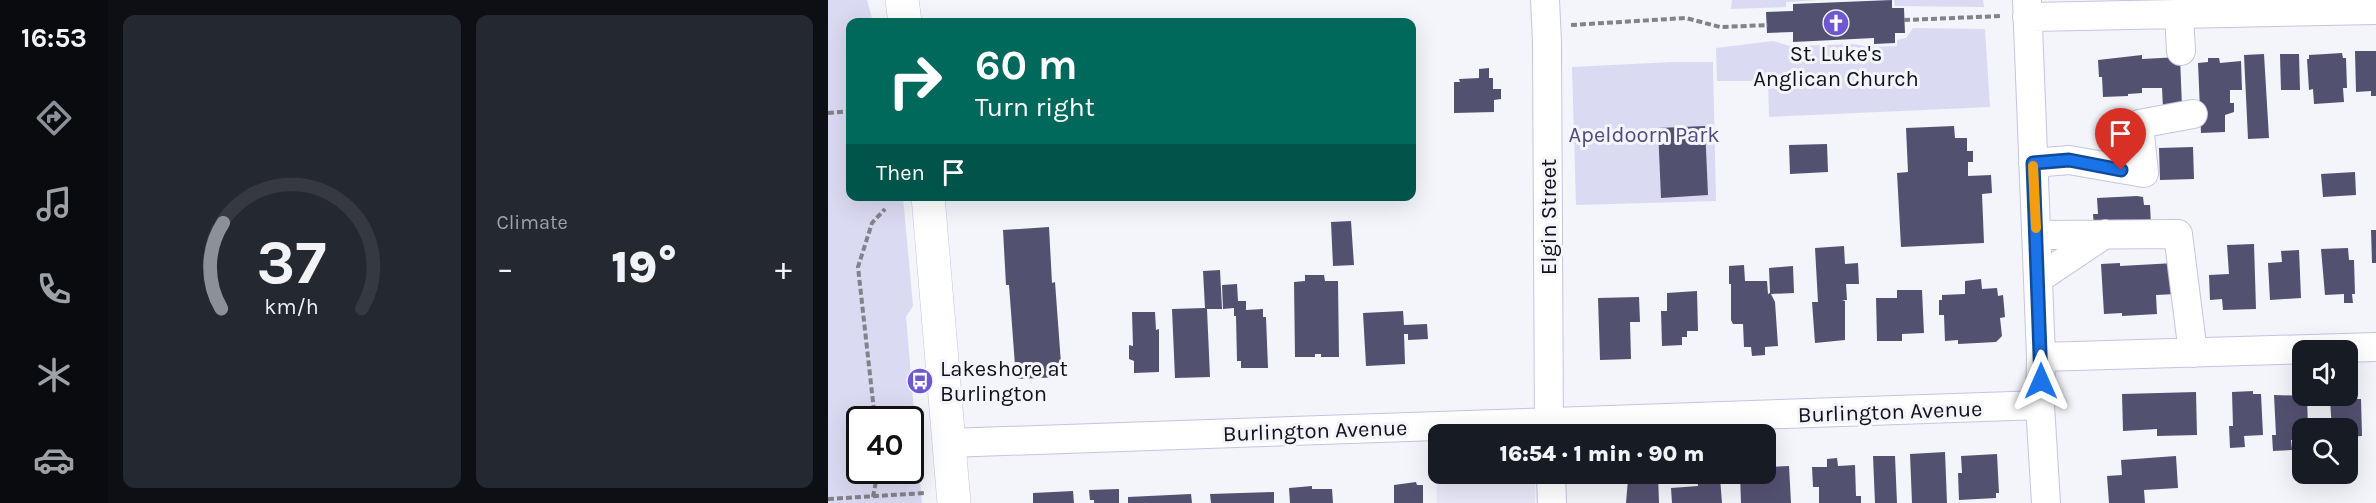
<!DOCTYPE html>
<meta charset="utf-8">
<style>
body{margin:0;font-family:Karla,sans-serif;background:#242831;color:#f1f3f6;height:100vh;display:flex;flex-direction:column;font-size:22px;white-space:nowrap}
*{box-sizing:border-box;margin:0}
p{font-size:20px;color:#9ea1a6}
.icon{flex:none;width:33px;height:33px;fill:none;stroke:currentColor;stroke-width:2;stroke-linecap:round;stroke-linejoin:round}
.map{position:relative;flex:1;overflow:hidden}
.drawer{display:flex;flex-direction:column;gap:15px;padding:15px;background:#0d0f14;width:720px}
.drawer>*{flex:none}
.guide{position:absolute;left:18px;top:18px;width:570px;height:183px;border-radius:12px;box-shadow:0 6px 24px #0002;background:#00695c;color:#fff;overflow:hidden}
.buttons{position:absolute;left:1464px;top:340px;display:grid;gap:12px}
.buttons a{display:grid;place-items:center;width:66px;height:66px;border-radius:12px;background:#171b24;box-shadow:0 6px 24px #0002;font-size:30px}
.speed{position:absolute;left:18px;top:406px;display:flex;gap:12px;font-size:30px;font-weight:700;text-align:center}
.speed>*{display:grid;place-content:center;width:78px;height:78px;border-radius:50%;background:#171b24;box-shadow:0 6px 24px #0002;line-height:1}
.speed .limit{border:3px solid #111;border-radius:9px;background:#fff;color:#111}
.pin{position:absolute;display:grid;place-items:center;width:51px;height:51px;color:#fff;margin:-62px -26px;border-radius:50% 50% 50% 0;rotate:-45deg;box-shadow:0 0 6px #0007}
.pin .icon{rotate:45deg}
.me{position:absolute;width:66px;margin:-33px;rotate:0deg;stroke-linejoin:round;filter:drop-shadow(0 0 4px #0008)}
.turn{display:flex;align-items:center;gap:21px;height:126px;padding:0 30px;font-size:27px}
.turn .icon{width:78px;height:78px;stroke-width:2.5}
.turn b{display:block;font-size:42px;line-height:51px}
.then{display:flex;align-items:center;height:57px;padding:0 30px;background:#0003;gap:12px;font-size:22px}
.big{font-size:45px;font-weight:800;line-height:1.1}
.drawer .tile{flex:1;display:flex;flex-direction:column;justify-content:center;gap:9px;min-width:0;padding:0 21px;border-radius:12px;background:#242831}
.drawer .dial{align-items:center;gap:0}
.dial svg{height:156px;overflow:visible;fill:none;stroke:#363941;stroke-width:7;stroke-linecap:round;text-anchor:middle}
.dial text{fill:#f1f3f6;stroke:none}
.heat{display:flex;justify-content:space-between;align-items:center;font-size:33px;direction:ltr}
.drawer .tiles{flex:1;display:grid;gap:15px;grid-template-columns:repeat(2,1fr)}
.trip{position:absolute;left:600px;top:424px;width:348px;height:60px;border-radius:12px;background:#171b24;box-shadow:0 6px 24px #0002;font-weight:800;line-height:60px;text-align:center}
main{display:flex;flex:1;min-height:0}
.menu{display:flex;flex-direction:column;width:108px;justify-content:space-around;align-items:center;background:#090b0e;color:#9ea1a6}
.menu .icon{width:42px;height:42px}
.menu .active{color:#8c9099}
.menu b{font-size:27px;color:#f1f3f6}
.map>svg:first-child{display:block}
.built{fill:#e8e8f9}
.green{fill:#dbdaf3;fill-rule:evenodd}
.building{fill:#535170}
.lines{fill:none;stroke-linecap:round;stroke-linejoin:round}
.minor-casing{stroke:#c5c3e4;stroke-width:30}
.major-casing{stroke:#c5c3e4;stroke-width:34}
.path{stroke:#83828b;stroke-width:4;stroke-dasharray:6 3;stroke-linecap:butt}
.minor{stroke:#fff;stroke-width:28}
.major{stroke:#fff;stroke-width:33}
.route-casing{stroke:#114b97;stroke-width:15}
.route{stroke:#1a73e8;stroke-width:10}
.slow{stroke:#f59e0b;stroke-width:10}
.labels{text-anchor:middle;stroke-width:6;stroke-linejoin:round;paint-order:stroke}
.poi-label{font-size:22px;fill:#11101b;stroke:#f4f4fb}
.park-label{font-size:22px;fill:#514b7d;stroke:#f4f4fb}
.street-label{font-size:22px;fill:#11101b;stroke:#f4f4fb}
</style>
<main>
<nav class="menu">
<b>16:53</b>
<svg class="icon active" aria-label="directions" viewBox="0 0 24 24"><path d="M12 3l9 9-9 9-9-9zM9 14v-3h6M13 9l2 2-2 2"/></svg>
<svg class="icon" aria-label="music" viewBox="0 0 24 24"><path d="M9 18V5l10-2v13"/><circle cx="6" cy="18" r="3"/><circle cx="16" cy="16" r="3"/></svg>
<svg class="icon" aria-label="phone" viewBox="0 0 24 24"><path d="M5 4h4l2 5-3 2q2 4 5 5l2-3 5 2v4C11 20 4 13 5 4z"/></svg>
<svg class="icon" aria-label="climate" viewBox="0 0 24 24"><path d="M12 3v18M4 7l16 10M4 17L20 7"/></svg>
<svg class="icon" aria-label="car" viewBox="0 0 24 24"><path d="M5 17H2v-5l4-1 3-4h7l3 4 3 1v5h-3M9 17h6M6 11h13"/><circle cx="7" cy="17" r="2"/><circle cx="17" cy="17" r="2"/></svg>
</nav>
<section class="drawer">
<div class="tiles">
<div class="tile dial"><svg viewBox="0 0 100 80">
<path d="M14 69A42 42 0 1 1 86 69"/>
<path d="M14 69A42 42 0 0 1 15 25" stroke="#8c9099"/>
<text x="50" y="56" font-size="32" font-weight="700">37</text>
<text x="50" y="72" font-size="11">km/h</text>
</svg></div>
<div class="tile"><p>Climate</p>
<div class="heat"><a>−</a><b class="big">19°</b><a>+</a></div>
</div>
</div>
</section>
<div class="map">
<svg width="1548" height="503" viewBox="0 0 1548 503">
<rect width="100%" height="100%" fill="#f4f4fb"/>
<path class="built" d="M610 455V474H707V503H609L608 456Z"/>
<path class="green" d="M0 0H39L45 22H22V196L75 197 85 306 78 317 94 503H0ZM32 420H82V471H32Z
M904 0H991L958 2V7L903 9Z
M1066 0H1155L1156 7 1067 6Z
M1085 28 1157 29 1162 107 941 117 940 81H889L888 48 945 41 962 46 1026 44 1041 47 1069 46V40L1078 38Z
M844 62H885L888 201 748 205 744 67Z"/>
<path class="building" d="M1064 0V8H1076L1077 33H1067V43L1046 44V38L965 42V32L939 33 938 12 965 11V4Z
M1527 51H1548V96H1543V91L1528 92Z
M1514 53 1515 58H1518L1519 88H1515L1516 102 1486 104 1485 89 1481 90 1479 59H1481V55Z
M1436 54 1441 138 1420 139 1416 55Z
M1452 54H1471L1472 90H1453Z
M1314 55V59L1352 57 1354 107 1335 108 1334 88H1314V93L1300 94V96L1275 97 1274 77H1271L1270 60Z
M1380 58H1391L1392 63 1413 61 1414 90H1402V103H1406V112L1397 115V132L1373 133 1370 63 1380 62Z
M661 68V78H665V89H673V99L666 100V112L626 113V82H632L631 79 651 78V69Z
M877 126 880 195 833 198 830 128Z
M1126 126 1127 138H1139V151H1145V162H1140V176L1163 175 1164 193 1154 194 1156 243 1073 247 1069 173 1080 172 1078 128Z
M999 144 1000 172 962 174 961 145Z
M1365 147 1366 179 1332 180 1331 148Z
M1527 172 1528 195 1495 197 1493 174Z
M1309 196 1315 197 1316 205H1322L1323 225 1266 227 1265 214H1270L1269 198Z
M523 221 526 265 505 266 503 222Z
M221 227 224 283 227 282 234 377 188 379 181 285H178L175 230Z
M1543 230H1548V263H1544Z
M1426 244 1428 309 1395 310 1394 299 1382 300 1381 275 1401 274 1399 245Z
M1016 246 1017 264 1030 263 1031 284H1018L1019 300H1014L1017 301V340L987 343 984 302H990L987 248Z
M1520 248 1521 260H1526L1527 294H1524L1525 303H1516V294L1497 295 1493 249Z
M1471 250 1473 298 1442 300 1440 263 1454 262 1453 251Z
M1292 263V266L1347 263 1348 294 1328 295 1329 314 1294 316V313L1276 314 1273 264Z
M916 265 917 281H939L940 294 942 293 941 268 965 266 966 293 943 294 947 302 950 346 937 347V355L924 356 923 347H916L915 324H905L903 320V284H901V266Z
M392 270 394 309H379L382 377 347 378 344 309 377 308 375 271Z
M477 275H496L497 281H510L511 357H493V354H487V357H467L466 282 477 281Z
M1153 279 1154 289 1169 288 1170 296 1175 295 1177 317 1172 318 1174 336 1168 342 1130 344V340L1117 341 1116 315H1111V300H1114V295L1137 294V281Z
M409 284 410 301H418V310L435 309V317H438L440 368H413V361H409L408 316H406V308L395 309 394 285Z
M1069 290H1094L1096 333 1074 334V341H1049L1048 298H1069Z
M869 291 870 331H859V337H854V345L834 346 833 311H839V293Z
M811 297 812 322H802L803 359 772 360 770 298Z
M575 311 576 325 599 324 600 339 580 340V334H576L577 364 538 366 535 313Z
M304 312H327L328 330 331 329V372L306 373V361L301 359V345L305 346Z
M1425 391V394H1433L1435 435 1416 436 1417 447 1402 448 1401 426H1405L1404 392Z
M1368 392 1369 435 1329 436V429L1295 431 1294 394Z
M1446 395 1479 396 1480 429H1474V440H1463L1464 450 1445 451 1444 435H1448Z
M1511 396H1524V399H1533L1534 436 1520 437V429H1504L1502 400H1511Z
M1117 452 1119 503H1084L1082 454Z
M1169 454 1171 493H1168V498L1131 500 1130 473H1134L1133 456Z
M1045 456H1067L1069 503H1047Z
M1348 456 1350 488 1316 490 1317 503H1281L1279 476 1294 475 1293 460Z
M1009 458 1010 466 1027 465 1028 496H1033V503H991V487H985L984 467H999V459Z
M961 466 963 503H913L912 474H938V467Z
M830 474 831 503H798L800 479 810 478V475Z
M892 478 894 503H844L843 488 870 486 869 479Z
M588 482 589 485H595V503H566V485Z
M484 486V489H504L505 503H462L461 488Z
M291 489V503H266V500H262L261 490Z
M245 491 246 503H205V493Z
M446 492V503H383L382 494Z
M363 494 364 503H300V497Z"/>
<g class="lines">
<defs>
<path id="minor" d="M717 0 719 41 721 435
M1199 0 1213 357 1212 405 1218 503
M1351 14 1353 51
M1199 17 1548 10
M1205 163 1241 160 1316 173 1311 124 1365 114
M1208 235 1350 234 1365 353
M1210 279 1277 234
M1213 357 1548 347
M121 443 1212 405
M723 474 724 503"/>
<path id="major" d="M74 0 77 22
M100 196 126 503"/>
</defs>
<use href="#minor" class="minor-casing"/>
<use href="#major" class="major-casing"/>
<path class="path" d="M1076 20 1174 16
M743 25 858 18 892 27 940 25
M0 113 22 111
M47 420 30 267 44 223 57 209
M45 497 50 471
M0 499 97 493"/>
<use href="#minor" class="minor"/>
<use href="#major" class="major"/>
</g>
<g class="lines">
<defs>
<path id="route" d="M1213 381 1205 163 1241 160 1293 170"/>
</defs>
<use href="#route" class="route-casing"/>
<use href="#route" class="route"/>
<path class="slow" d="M1205 166 1208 228"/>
</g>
<defs>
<symbol id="church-disc" viewBox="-11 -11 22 22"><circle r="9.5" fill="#6e57d1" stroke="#f4f4fb"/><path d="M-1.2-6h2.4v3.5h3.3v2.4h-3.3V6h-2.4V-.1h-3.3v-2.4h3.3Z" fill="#fff"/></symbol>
<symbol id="bus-disc" viewBox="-11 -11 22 22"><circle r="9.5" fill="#6e57d1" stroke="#f4f4fb"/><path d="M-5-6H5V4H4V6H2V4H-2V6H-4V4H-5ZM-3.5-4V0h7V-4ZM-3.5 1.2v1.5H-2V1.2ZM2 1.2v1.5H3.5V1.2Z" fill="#fff"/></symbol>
</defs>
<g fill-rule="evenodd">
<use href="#church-disc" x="993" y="8" width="30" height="30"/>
<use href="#bus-disc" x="77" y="366" width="30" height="30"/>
</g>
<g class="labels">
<g class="poi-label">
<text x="1008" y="61">St. Luke's<tspan x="1008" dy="25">Anglican Church</tspan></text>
<text x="112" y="376" text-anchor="start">Lakeshore at<tspan x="112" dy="25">Burlington</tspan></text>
</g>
<g class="park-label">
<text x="816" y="142">Apeldoorn Park</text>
</g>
<g class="street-label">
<text transform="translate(720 217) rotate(-90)" y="8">Elgin Street</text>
<text transform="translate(1062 411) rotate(-2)" y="8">Burlington Avenue</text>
<text transform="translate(487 430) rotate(-2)" y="8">Burlington Avenue</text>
</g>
</g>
</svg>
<div class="buttons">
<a><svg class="icon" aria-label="sound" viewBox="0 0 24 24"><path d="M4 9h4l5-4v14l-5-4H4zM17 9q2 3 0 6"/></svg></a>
<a><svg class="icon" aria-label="search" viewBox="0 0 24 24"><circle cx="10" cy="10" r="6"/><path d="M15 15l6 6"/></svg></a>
</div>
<div class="speed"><div class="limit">40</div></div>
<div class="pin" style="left:1293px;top:170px;background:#d93025"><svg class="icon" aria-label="arrive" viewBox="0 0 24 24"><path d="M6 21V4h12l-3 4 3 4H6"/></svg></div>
<svg class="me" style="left:1213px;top:381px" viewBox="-20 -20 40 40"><path d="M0-17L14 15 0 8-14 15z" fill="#1a73e8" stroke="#fff" stroke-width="4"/></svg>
<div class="trip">16:54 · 1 min · 90 m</div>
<div class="guide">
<div class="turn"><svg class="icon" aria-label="right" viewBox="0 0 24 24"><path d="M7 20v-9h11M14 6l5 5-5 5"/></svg><div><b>60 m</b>Turn right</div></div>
<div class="then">Then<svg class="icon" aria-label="arrive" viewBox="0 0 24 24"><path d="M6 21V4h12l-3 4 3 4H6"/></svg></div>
</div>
</div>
</main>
